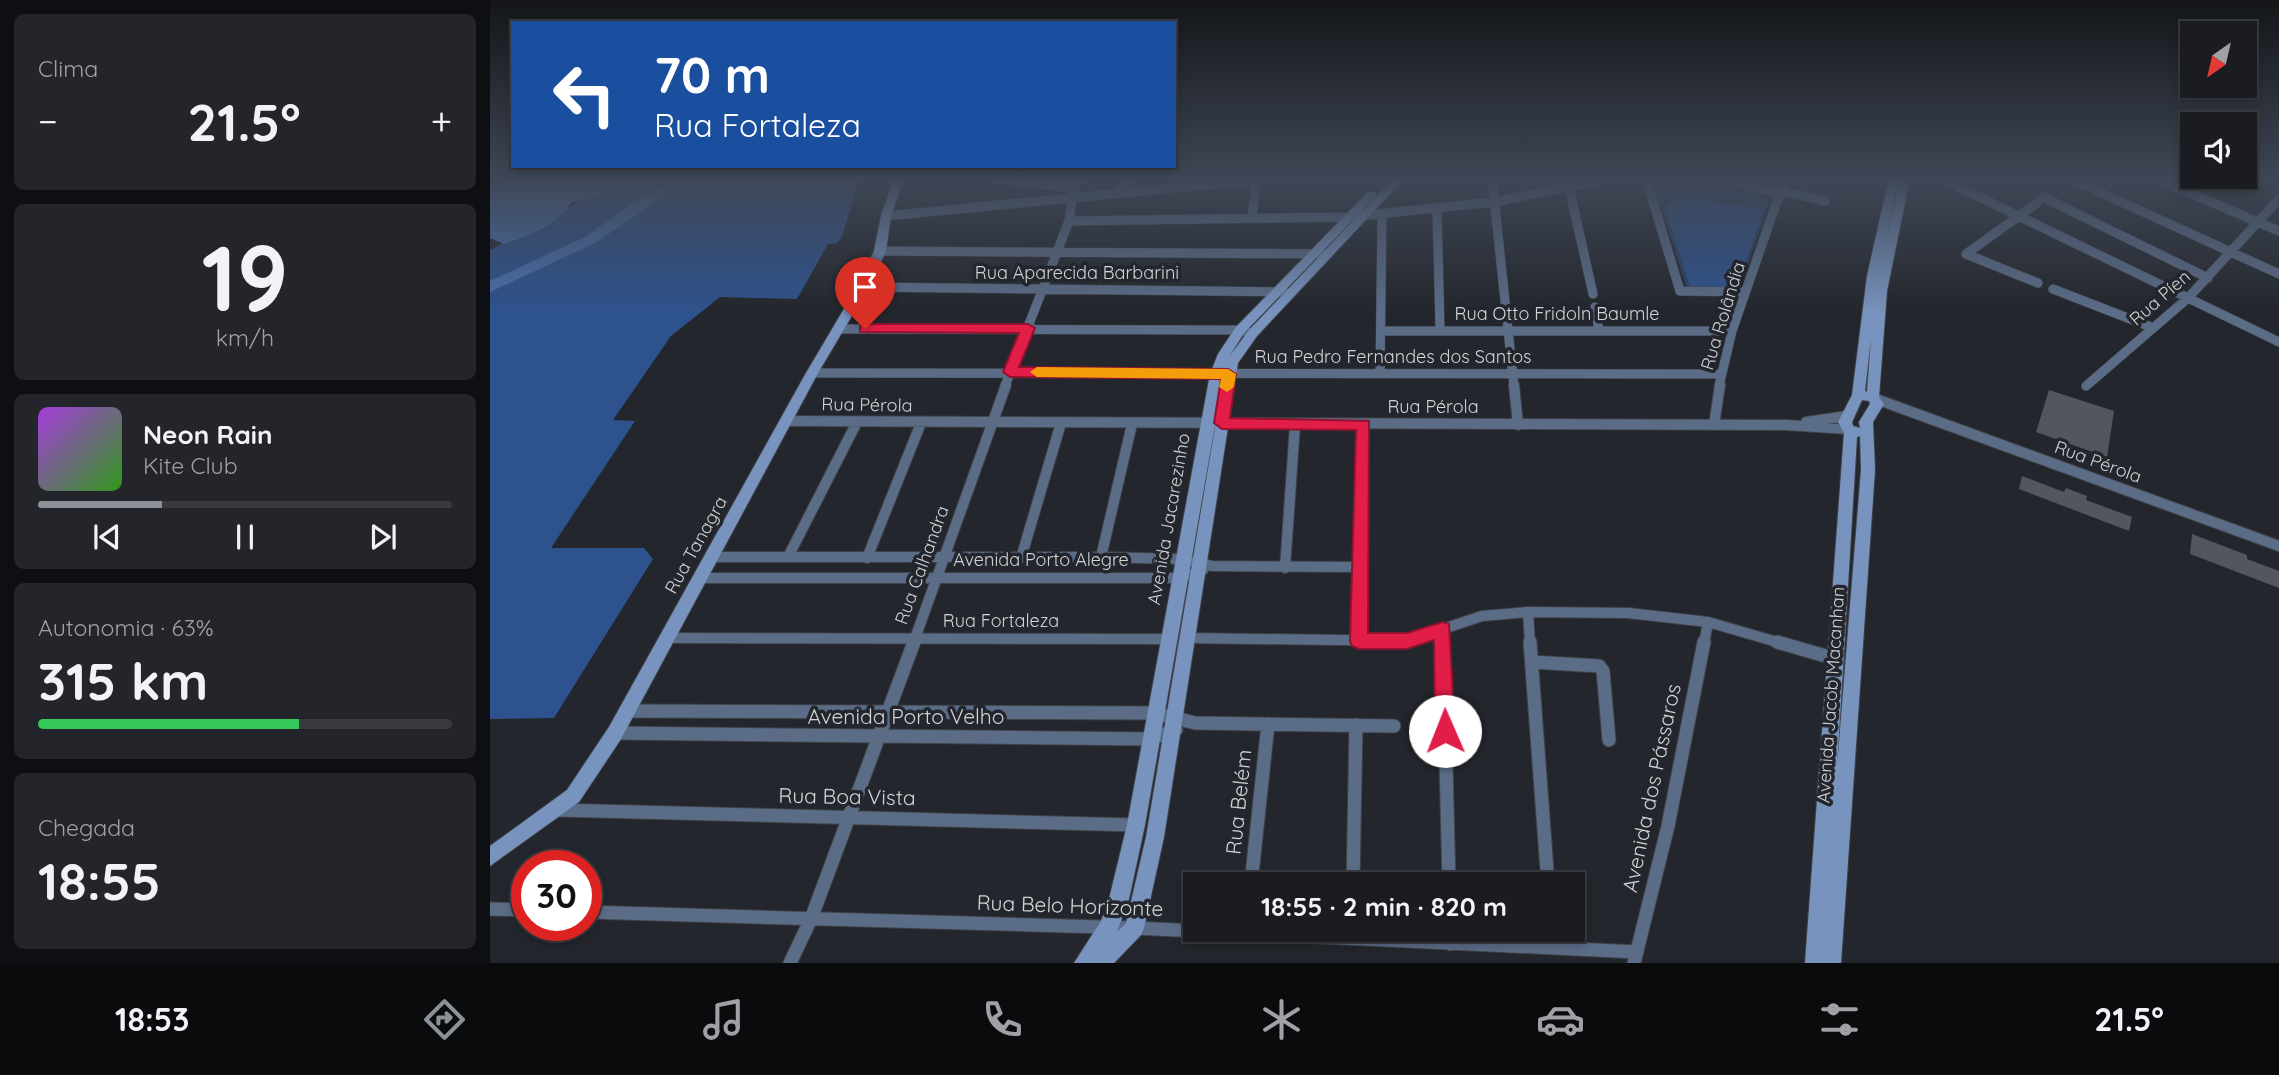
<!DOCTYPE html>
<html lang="pt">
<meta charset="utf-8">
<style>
body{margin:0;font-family:Quicksand,sans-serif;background:#23252a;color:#f1f3f6;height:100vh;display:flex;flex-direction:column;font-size:26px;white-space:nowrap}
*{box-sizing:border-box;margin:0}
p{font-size:23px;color:#9fa1a5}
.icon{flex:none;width:38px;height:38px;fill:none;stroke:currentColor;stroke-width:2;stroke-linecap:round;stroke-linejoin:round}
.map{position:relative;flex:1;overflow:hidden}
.side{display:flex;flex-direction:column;gap:14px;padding:14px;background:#0e0f12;width:490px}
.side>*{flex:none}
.hud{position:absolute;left:21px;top:21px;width:665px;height:147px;border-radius:0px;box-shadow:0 4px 10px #0003,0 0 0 2px #383a3f;background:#1a4fa0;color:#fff;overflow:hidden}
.needle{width:46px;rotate:214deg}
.tools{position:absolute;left:1690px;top:21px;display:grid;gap:14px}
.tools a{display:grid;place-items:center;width:77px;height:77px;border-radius:0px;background:#1a1c21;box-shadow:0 4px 10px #0003,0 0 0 2px #383a3f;font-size:35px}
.speed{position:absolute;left:21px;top:850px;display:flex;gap:14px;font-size:35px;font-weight:700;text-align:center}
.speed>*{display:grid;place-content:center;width:91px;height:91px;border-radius:50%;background:#1a1c21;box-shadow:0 4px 10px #0003,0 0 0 2px #383a3f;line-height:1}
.speed .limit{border:10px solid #d22;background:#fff;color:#111}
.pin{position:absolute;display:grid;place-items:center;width:60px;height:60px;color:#fff;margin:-72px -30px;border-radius:50% 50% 50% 0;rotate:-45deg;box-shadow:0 0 7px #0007}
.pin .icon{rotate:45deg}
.me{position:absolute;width:77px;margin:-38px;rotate:359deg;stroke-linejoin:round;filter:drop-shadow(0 0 5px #0008)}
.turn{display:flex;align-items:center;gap:24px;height:147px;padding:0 28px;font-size:32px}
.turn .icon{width:91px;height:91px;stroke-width:2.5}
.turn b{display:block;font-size:49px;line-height:60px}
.big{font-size:52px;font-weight:800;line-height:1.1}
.side .widget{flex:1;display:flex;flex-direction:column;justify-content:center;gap:10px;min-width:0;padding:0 24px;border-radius:10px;background:#23252a}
.side .dial{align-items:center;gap:0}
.dial b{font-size:91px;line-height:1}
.song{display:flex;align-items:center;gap:21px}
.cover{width:84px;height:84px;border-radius:10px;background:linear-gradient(135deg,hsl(280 70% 55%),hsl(110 70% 35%))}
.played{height:7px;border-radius:4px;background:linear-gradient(90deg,#8c9099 30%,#383a3f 30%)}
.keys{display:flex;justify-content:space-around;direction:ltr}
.heat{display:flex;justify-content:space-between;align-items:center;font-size:38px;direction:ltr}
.charge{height:10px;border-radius:5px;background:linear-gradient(90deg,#34c759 63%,#383a3f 0)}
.trip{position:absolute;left:693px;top:872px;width:402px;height:70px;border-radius:0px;background:#1a1c21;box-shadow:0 4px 10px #0003,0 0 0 2px #383a3f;font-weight:800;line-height:70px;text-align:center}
.tabs{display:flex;height:112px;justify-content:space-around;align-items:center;background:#0a0b0d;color:#9fa1a5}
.tabs .icon{width:49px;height:49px}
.tabs .on{color:#8c9099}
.tabs b{font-size:32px;color:#f1f3f6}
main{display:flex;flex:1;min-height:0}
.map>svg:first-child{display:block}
.green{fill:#294065}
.forest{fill:#2e528d}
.water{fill:#4a70ae}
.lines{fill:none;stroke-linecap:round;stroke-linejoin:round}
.river{fill:#4a70ae;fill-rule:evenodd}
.building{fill:#53575d}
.street-far2-casing{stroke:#3f4247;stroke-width:10}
.street-far1-casing{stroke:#3f4247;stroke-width:12}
.street-casing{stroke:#3f4247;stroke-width:15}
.secondary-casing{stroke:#3f4247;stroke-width:2}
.street-far2{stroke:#5b6c87;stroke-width:9}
.street-far1{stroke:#5b6c87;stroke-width:10}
.street{stroke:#5b6c87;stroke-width:13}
.secondary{fill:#7893be;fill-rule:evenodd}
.route{fill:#e11d48;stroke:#92132f;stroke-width:2}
.slow{fill:#f59e0b}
.labels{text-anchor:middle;stroke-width:7;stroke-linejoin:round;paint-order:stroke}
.street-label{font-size:18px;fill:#d1d3d7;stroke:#23262c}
.near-street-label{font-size:21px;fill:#d1d3d7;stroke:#23262c}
</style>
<main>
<section class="side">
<div class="widget"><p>Clima</p>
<div class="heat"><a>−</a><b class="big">21.5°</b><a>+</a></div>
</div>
<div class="widget dial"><b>19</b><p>km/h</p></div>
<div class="widget">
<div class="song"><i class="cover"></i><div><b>Neon Rain</b><p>Kite Club</p></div></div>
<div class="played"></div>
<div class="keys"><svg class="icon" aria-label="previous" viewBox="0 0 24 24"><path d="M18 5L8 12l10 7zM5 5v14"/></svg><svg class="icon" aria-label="pause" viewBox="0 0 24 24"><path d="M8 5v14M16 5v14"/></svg><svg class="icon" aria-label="next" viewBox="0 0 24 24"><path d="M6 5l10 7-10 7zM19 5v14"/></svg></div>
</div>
<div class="widget"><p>Autonomia · 63%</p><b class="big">315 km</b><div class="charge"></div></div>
<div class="widget"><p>Chegada</p><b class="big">18:55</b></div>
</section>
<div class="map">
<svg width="1789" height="963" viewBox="0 0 1789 963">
<rect width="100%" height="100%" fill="#23262c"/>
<path class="green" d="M1211 178 1280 199 1249 290 1197 289 1162 179Z"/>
<path class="forest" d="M132 178H370L352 236 347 243 338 244 307 299 230 297 181 336 123 420 145 421 61 548H154L163 559 64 718 0 719V250Z
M1202 199 1274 209 1247 288 1200 287 1175 208 1179 202Z"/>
<path class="water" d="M0 178H134L115 193 81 203C67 225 38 236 14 244L0 238Z"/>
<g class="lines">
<path class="river" d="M186 178H202L105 243 0 292V281L95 237 143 203Z"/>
</g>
<path class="building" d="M1559 390 1624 411 1617 457 1546 432Z
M1532 476 1574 492 1576 488 1597 496 1596 500 1642 517 1639 531 1529 489Z
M1702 534 1757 555V559L1789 571V588L1700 554Z"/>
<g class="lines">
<defs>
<path id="street-far2" d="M505 178 584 188
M1002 178 1024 386
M1156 178 1190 291 1255 292
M1229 178 1291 195
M1450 178 1789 342
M1579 178 1789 274
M1665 178 1789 231
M1262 183 1287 178
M1079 187 1103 294
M1292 191 1335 201
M626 194 645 178
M1553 197 1718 278
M1547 203 1476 254 1548 283
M947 208 950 329
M396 216 786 178
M762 216 767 178
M579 221 858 217 1003 202 1121 178
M390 251 838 254
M373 287 795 292
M1563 289 1661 327
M1105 307 1109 330
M348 329 750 330 763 333
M892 331H1242
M322 373 1231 374
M890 374 892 214
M515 386 579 221 584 188 590 178
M1229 386 1242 331 1295 178
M1596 386 1698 298 1789 199"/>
<path id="street-far1" d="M1024 385 1028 425
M1386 399 1789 546
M297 421 1296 425 1357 429
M1316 422 1357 416
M1224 425 1230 385
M222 557H611L691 559 722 566 870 567
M298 557 367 422
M611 557 642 424
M377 558 431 423
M531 558 571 423
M795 568 805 425
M210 578H689L713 570
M1038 612 1040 644
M953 630V644
M176 638 678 639
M698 638 917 641 992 616 1038 612 1138 613 1218 622 1294 644
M869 641 874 425
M423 644 516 385
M1214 644 1218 622"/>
<path id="street" d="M953 642 959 884
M1040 642 1058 884
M1287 642 1346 659
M1042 662 1109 666 1113 671 1119 740
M136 711 665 713 705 723 904 726
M125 733 660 739 686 730
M67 810 646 825
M761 884 778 724
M863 884 866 725
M0 909 37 910
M96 912 644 928 1147 952
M960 929 961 944
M1062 929 1063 947
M300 963 321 919 424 642
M1144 963 1178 826 1214 642"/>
<path id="secondary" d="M404 178H414L401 216 396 251 379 287 328 373 131 739 89 802 0 866V846L77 790 119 727 316 373 367 287 384 251 391 216Z
M904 178H915L767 336 748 363 674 837 654 928 651 935 624 963H584L611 921 619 899 637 825 720 374 728 354 746 327 878 192H886V196L754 333 739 357 759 330ZM735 368 656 837 636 923 627 932 639 899 655 825Z
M1399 178H1409L1395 244 1410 178H1420L1397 291 1389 397 1394 404 1383 422 1385 470 1351 963H1315L1354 433 1348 422 1362 395 1377 276ZM1381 338 1377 392 1375 391ZM1372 400 1379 401 1380 404 1369 422 1370 428 1363 426 1362 422ZM1370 436 1371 470 1347 767 1367 437Z"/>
</defs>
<use href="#street-far2" class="street-far2-casing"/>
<use href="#street-far1" class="street-far1-casing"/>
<use href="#street" class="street-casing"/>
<use href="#secondary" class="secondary-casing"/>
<use href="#street-far2" class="street-far2"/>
<use href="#street-far1" class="street-far1"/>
<use href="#street" class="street"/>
<use href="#secondary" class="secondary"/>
</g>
<linearGradient id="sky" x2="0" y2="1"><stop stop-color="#131518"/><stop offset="0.57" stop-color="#3f4756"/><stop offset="1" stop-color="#3f4756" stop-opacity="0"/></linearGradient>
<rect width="1789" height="313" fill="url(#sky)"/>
<path class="route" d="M375 324H538L545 328 529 367 738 369 746 374 740 418 879 421 878 633H917L953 622 959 624 965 731 962 738 955 740 948 738 945 731 944 640 917 649H869L862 646 860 641 866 430 732 429 724 423 731 379 520 377 513 372 529 333 370 332V326Z"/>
<path class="slow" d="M547 367 738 369 746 374 744 387 737 392 729 387 731 379 547 377 540 372Z"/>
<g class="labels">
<g class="street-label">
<text x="587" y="279">Rua Aparecida Barbarini</text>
<text transform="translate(1670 298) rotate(-41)" y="6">Rua Píen</text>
<text x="1067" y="320">Rua Otto Fridoln Baumle</text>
<text transform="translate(1233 316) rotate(-73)" y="6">Rua Rolândia</text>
<text x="903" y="363">Rua Pedro Fernandes dos Santos</text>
<text transform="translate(377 405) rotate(1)" y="6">Rua Pérola</text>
<text x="943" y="413">Rua Pérola</text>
<text transform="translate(1608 462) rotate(20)" y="6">Rua Pérola</text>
<text transform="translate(679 519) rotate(-80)" y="6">Avenida Jacarezinho</text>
<text transform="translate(206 545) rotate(-61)" y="6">Rua Tanagra</text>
<text x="551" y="566">Avenida Porto Alegre</text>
<text transform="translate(432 565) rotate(-70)" y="6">Rua Calhandra</text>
<text x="511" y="627">Rua Fortaleza</text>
<text transform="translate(1341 695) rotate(-86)" y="6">Avenida Jacob Macanhan</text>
</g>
<g class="near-street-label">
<text x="416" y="724">Avenida Porto Velho</text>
<text transform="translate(1162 788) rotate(-78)" y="7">Avenida dos Pássaros</text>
<text transform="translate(357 797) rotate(1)" y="7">Rua Boa Vista</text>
<text transform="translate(749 802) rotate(-84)" y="7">Rua Belém</text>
<text transform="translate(580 906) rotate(2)" y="7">Rua Belo Horizonte</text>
</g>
</g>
</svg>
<div class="tools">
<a><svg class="needle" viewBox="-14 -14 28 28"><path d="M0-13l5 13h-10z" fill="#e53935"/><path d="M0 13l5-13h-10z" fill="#9fa1a5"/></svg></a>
<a><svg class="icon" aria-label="sound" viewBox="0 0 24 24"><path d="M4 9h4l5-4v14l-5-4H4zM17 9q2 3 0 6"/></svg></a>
</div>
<div class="speed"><div class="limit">30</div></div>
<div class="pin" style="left:375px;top:329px;background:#d93025"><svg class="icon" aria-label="arrive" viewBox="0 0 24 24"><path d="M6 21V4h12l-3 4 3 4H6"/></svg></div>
<svg class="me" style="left:955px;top:731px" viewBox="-20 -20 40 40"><circle r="19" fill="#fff"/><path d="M0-13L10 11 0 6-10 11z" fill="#e11d48"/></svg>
<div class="trip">18:55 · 2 min · 820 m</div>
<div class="hud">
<div class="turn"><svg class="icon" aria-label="left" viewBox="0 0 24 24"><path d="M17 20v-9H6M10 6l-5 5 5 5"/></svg><div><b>70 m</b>Rua Fortaleza</div></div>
</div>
</div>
</main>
<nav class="tabs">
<b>18:53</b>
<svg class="icon on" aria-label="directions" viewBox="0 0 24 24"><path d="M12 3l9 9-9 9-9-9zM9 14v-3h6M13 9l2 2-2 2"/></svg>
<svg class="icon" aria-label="music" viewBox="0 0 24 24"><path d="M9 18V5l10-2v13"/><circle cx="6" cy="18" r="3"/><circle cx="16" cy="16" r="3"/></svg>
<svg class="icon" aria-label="phone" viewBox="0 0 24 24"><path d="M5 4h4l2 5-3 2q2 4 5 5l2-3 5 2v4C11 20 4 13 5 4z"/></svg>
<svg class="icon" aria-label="climate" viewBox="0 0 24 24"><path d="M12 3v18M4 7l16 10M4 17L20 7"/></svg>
<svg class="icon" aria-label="car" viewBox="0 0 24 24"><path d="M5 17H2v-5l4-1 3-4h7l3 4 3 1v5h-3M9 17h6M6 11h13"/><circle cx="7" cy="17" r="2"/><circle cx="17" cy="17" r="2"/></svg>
<svg class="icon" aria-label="filters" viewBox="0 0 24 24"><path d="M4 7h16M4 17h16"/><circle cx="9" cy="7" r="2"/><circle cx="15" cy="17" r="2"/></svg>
<b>21.5°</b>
</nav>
